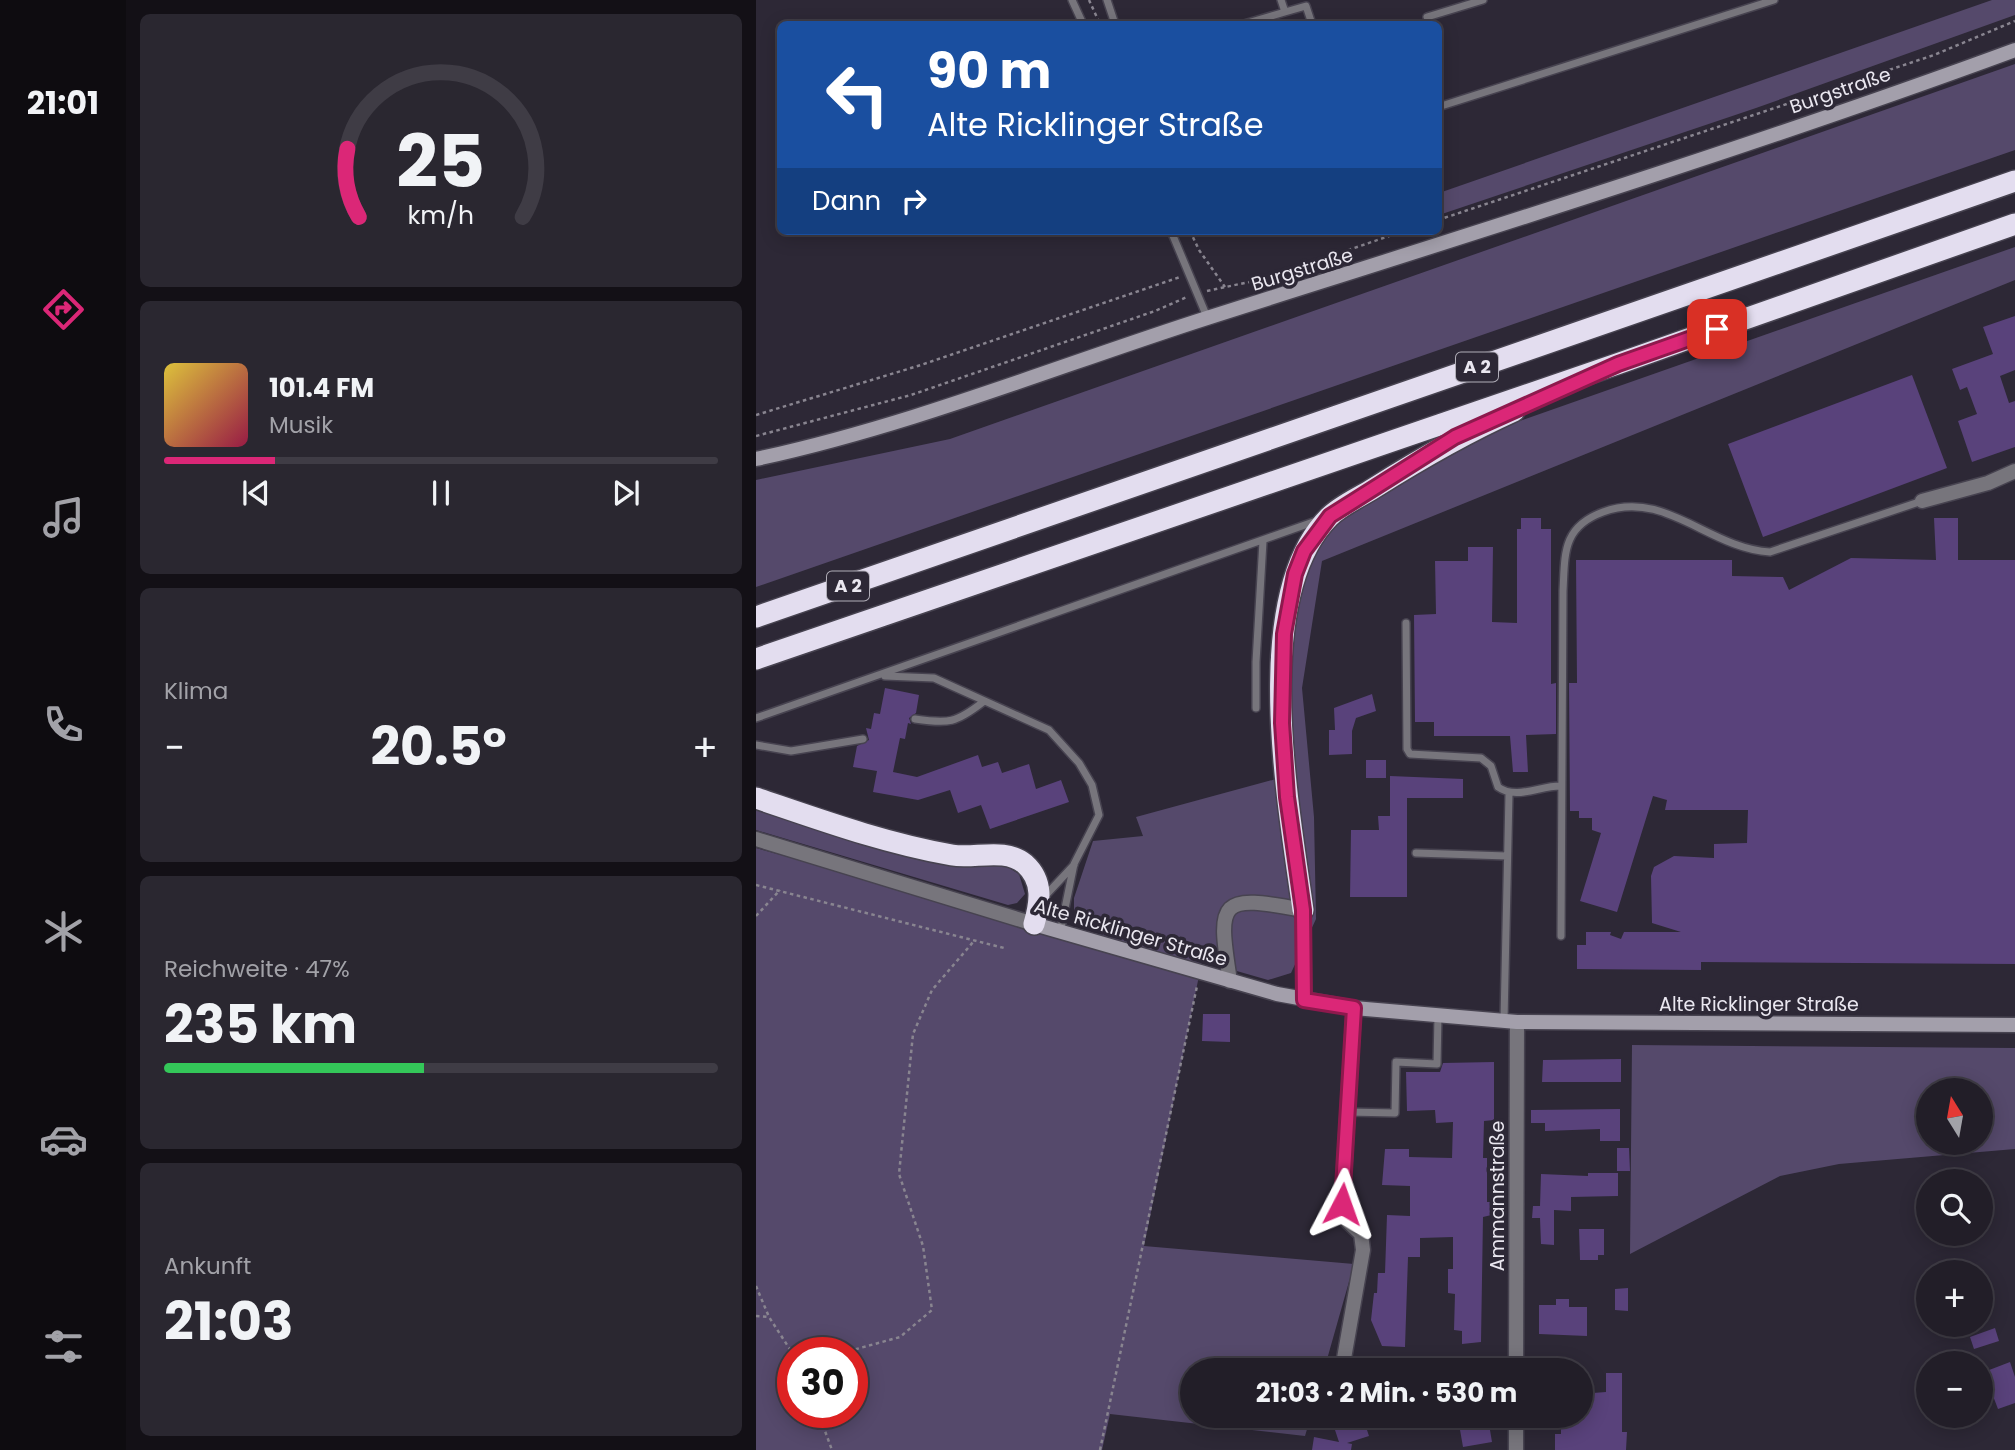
<!DOCTYPE html>
<html lang="de">
<meta charset="utf-8">
<style>
body{margin:0;font-family:Poppins,sans-serif;background:#2a2730;color:#f1f3f6;height:100vh;display:flex;flex-direction:column;font-size:26px;white-space:nowrap}
*{box-sizing:border-box;margin:0}
p{font-size:23px;color:#a2a2a8}
.icon{flex:none;width:38px;height:38px;fill:none;stroke:currentColor;stroke-width:2;stroke-linecap:round;stroke-linejoin:round}
.map{position:relative;flex:1;overflow:hidden}
.panel{display:flex;flex-direction:column;gap:14px;padding:14px;background:#131016;width:630px}
.panel>*{flex:none}
.top-card{position:absolute;left:21px;top:21px;width:665px;height:214px;border-radius:10px;box-shadow:0 4px 18px #0003,0 0 0 2px #3f3c45;background:#1a4fa0;color:#fff;overflow:hidden}
.needle{width:46px;rotate:349deg}
.fabs{position:absolute;left:1160px;top:1078px;display:grid;gap:14px}
.fabs a{display:grid;place-items:center;width:77px;height:77px;border-radius:50%;background:#221e28;box-shadow:0 4px 18px #0003,0 0 0 2px #3f3c45;font-size:35px}
.speed{position:absolute;left:21px;top:1337px;display:flex;gap:14px;font-size:35px;font-weight:700;text-align:center}
.speed>*{display:grid;place-content:center;width:91px;height:91px;border-radius:50%;background:#221e28;box-shadow:0 4px 18px #0003,0 0 0 2px #3f3c45;line-height:1}
.speed .limit{border:10px solid #d22;background:#fff;color:#111}
.pin{position:absolute;display:grid;place-items:center;width:60px;height:60px;color:#fff;margin:-30px;border-radius:14px;box-shadow:0 4px 10px #0006}
.me{position:absolute;width:77px;margin:-38px;rotate:4deg;stroke-linejoin:round;filter:drop-shadow(0 0 5px #0008)}
.turn{display:flex;align-items:center;gap:24px;height:147px;padding:0 35px;font-size:32px}
.turn .icon{width:91px;height:91px;stroke-width:2.5}
.turn b{display:block;font-size:49px;line-height:60px}
.then{display:flex;align-items:center;height:66px;padding:0 35px;background:#0003;gap:14px;font-size:26px}
.big{font-size:52px;font-weight:700;line-height:1.1}
.panel .card{flex:1;display:flex;flex-direction:column;justify-content:center;gap:10px;min-width:0;padding:0 24px;border-radius:10px;background:#2a2730}
.panel .dial{align-items:center;gap:0}
.dial svg{height:182px;overflow:visible;fill:none;stroke:#3f3c45;stroke-width:7;stroke-linecap:round;text-anchor:middle}
.dial text{fill:#f1f3f6;stroke:none}
.song{display:flex;align-items:center;gap:21px}
.cover{width:84px;height:84px;border-radius:10px;background:linear-gradient(135deg,hsl(50 70% 55%),hsl(340 70% 35%))}
.played{height:7px;border-radius:4px;background:linear-gradient(90deg,#db2777 20%,#3f3c45 20%)}
.keys{display:flex;justify-content:space-around;direction:ltr}
.heat{display:flex;justify-content:space-between;align-items:center;font-size:38px;direction:ltr}
.charge{height:10px;border-radius:5px;background:linear-gradient(90deg,#34c759 47%,#3f3c45 0)}
.trip{position:absolute;left:424px;top:1358px;width:413px;height:70px;border-radius:35px;background:#221e28;box-shadow:0 4px 18px #0003,0 0 0 2px #3f3c45;font-weight:700;line-height:70px;text-align:center}
main{display:flex;flex:1;min-height:0}
.dock{display:flex;flex-direction:column;width:126px;justify-content:space-around;align-items:center;background:#0e0c10;color:#a2a2a8}
.dock .icon{width:49px;height:49px}
.dock .on{color:#db2777}
.dock b{font-size:32px;color:#f1f3f6}
.map>svg:first-child{display:block}
.green{fill:#55496b;fill-rule:evenodd}
.building{fill:#59427b}
.lines{fill:none;stroke-linecap:round;stroke-linejoin:round}
.lane-casing{stroke:#474350;stroke-width:10}
.street-casing{stroke:#474350;stroke-width:17}
.secondary-casing{stroke:#474350;stroke-width:17}
.highway-casing{stroke:#474350;stroke-width:24}
.path{stroke:#898590;stroke-width:2.5;stroke-dasharray:3.5 3.5;stroke-linecap:butt}
.lane{stroke:#77757c;stroke-width:7}
.street{stroke:#77757c;stroke-width:14}
.secondary{stroke:#a39fab;stroke-width:14}
.highway{stroke:#e3ddef;stroke-width:21}
.route-casing{stroke:#8e194d;stroke-width:18}
.route{stroke:#db2777;stroke-width:12}
.labels{text-anchor:middle;stroke-width:7;stroke-linejoin:round;paint-order:stroke}
.shield{fill:#2d2836;stroke:#b1aeb8;stroke-width:2}
.shield-label{font-size:18px;font-weight:bold;fill:#eae7f0}
.street-label{font-size:19px;fill:#eae7f0;stroke:#2d2836}
</style>
<main>
<nav class="dock">
<b>21:01</b>
<svg class="icon on" aria-label="directions" viewBox="0 0 24 24"><path d="M12 3l9 9-9 9-9-9zM9 14v-3h6M13 9l2 2-2 2"/></svg>
<svg class="icon" aria-label="music" viewBox="0 0 24 24"><path d="M9 18V5l10-2v13"/><circle cx="6" cy="18" r="3"/><circle cx="16" cy="16" r="3"/></svg>
<svg class="icon" aria-label="phone" viewBox="0 0 24 24"><path d="M5 4h4l2 5-3 2q2 4 5 5l2-3 5 2v4C11 20 4 13 5 4z"/></svg>
<svg class="icon" aria-label="climate" viewBox="0 0 24 24"><path d="M12 3v18M4 7l16 10M4 17L20 7"/></svg>
<svg class="icon" aria-label="car" viewBox="0 0 24 24"><path d="M5 17H2v-5l4-1 3-4h7l3 4 3 1v5h-3M9 17h6M6 11h13"/><circle cx="7" cy="17" r="2"/><circle cx="17" cy="17" r="2"/></svg>
<svg class="icon" aria-label="filters" viewBox="0 0 24 24"><path d="M4 7h16M4 17h16"/><circle cx="9" cy="7" r="2"/><circle cx="15" cy="17" r="2"/></svg>
</nav>
<section class="panel">
<div class="card dial"><svg viewBox="0 0 100 80">
<path d="M14 69A42 42 0 1 1 86 69"/>
<path d="M14 69A42 42 0 0 1 9 39" stroke="#db2777"/>
<text x="50" y="56" font-size="32" font-weight="700">25</text>
<text x="50" y="72" font-size="11">km/h</text>
</svg></div>
<div class="card">
<div class="song"><i class="cover"></i><div><b>101.4 FM</b><p>Musik</p></div></div>
<div class="played"></div>
<div class="keys"><svg class="icon" aria-label="previous" viewBox="0 0 24 24"><path d="M18 5L8 12l10 7zM5 5v14"/></svg><svg class="icon" aria-label="pause" viewBox="0 0 24 24"><path d="M8 5v14M16 5v14"/></svg><svg class="icon" aria-label="next" viewBox="0 0 24 24"><path d="M6 5l10 7-10 7zM19 5v14"/></svg></div>
</div>
<div class="card"><p>Klima</p>
<div class="heat"><a>−</a><b class="big">20.5°</b><a>+</a></div>
</div>
<div class="card"><p>Reichweite · 47%</p><b class="big">235 km</b><div class="charge"></div></div>
<div class="card"><p>Ankunft</p><b class="big">21:03</b></div>
</section>
<div class="map">
<svg width="1259" height="1450" viewBox="0 0 1259 1450">
<rect width="100%" height="100%" fill="#2d2836"/>
<path class="green" d="M1236 0H1259V15L1000 108 683 215V193Z
M1259 64V150L0 587V480L194 439Z
M1259 247V280L566 561 546 688 558 817 560 919 535 973 512 980 446 961 388 1246 598 1264 568 1370H436V1416H555L549 1436 354 1414 346 1450H0V848L141 887 341 950 344 932 327 924 318 914V898L337 841 387 836 380 817 520 779 536 763C535 703 529 580 572 534 613 489 683 459 735 431ZM37 1353H96V1412H37Z
M0 804 250 866 263 874 269 894 261 903 252 905 0 830Z
M876 1045 1259 1048V1149L1083 1164 1024 1176 874 1254ZM1225 1090V1143H1172V1090Z"/>
<path class="building" d="M1259 316V370L1244 376 1253 403 1259 401V447L1216 462 1202 421 1221 414 1211 387 1204 390 1196 369 1237 354 1227 327Z
M1156 375 1191 468 1007 537 972 444Z
M765 518H785V529H795V684L800 683V734L770 735 772 772H757L754 736H678V722H659L658 615 680 614 679 561H712V547H737L736 622 761 623V529H765Z
M1178 518H1202V560H1259V964L945 962V970L821 969V945H830V932H855L854 935 865 939 868 932H925L896 923 895 876 898 867 918 856 958 858V844L991 843 992 810H909L911 800 897 796 861 912 824 901 845 833 836 830V818H823V811H814L813 683H821L820 560H976V576L1027 577 1033 590 1095 558 1180 560Z
M129 688 163 695 160 713 153 718 155 724 152 723 149 739 144 738 137 772 161 777 222 755 226 767 242 762 246 773 273 764 280 789 305 780 313 802 234 829 225 805 202 813 194 790 162 800 117 792 121 771 97 767 101 746 113 740 110 728 115 729 118 713 124 714Z
M616 694 620 711 600 718 596 731V754L573 755V730H579L578 708Z
M610 760H630V778H610Z
M634 776 707 779V798H651V897H594L595 830H623L622 816H634Z
M447 1014H474V1042L446 1041Z
M865 1059V1082H786L787 1060Z
M738 1062V1120L728 1121 727 1158H731V1202H744V1213L727 1217 725 1342 706 1344V1331L698 1330 699 1294 692 1293V1269H697V1237L664 1238V1257H652L649 1347 626 1346 615 1320 618 1293H621L622 1273H629L631 1215 654 1216V1186L626 1185 629 1149H653V1157L696 1158 697 1122 680 1123 679 1110 651 1111 650 1072H684L687 1063Z
M864 1109V1141H844V1129L789 1131V1123H775V1110Z
M861 1148H873L874 1171H861Z
M832 1173H862V1196L815 1197V1211L798 1210V1245L785 1244 784 1218H776L777 1206H784L785 1174 832 1176Z
M823 1229H848V1255H842V1260H824Z
M872 1288V1311L859 1310V1289Z
M800 1299H813V1307H831V1336L783 1334V1305H800Z
M1239 1328 1243 1341 1218 1349 1214 1337Z
M1254 1362 1259 1377V1403L1242 1409 1228 1372Z
M850 1373H866V1432H871L870 1450H799V1434H805V1416H824V1394L850 1392Z
M583 1416H637V1418L610 1427 613 1436 591 1443 596 1444 595 1450H556L558 1437 583 1442 579 1430 587 1428Z
M732 1418 736 1442 707 1447 703 1424Z"/>
<g class="lines">
<defs>
<path id="lane" d="M316 0 327 24
M351 0 359 24
M529 12 550 6 556 24
M671 17 727 0
M488 24 529 12 525 0
M682 107 1018 0
M415 231 451 317
M650 623 651 749 654 754 725 758 735 766 742 787C760 800 783 786 804 786
M129 676 178 678 293 730 323 763 336 785 343 815 318 864 304 933
M500 708V662L507 541
M0 718 563 520
M159 719C193 724 200 723 227 702
M0 745 35 751 107 739
M660 853 751 856
M288 897 318 865
M805 936 807 591C809 554 806 527 847 512 909 489 952 548 1014 552L1166 501
M748 1020 753 794
M592 1112 639 1113 640 1062 681 1064 682 1016"/>
<path id="street" d="M1166 501 1232 483 1259 471
M0 839 278 924
M474 981C461 899 463 894 547 910
M586 1370 607 1250 605 1234 587 1217 586 1204 598 1008
M760 1370 761 1022
M760 1450V1416"/>
<path id="secondary" d="M0 459C154 426 301 366 451 318 721 232 993 148 1259 50
M547 910 548 1000
M278 924 521 994 598 1008 761 1022 1259 1025"/>
<path id="highway" d="M0 617 1259 181
M0 659 861 364 1259 224
M0 798C65 820 128 843 196 855 219 859 249 847 269 864 288 881 284 903 278 924
M547 910C533 808 493 597 573 517 585 505 604 497 618 488 664 459 707 434 758 411"/>
</defs>
<use href="#lane" class="lane-casing"/>
<use href="#street" class="street-casing"/>
<use href="#secondary" class="secondary-casing"/>
<use href="#highway" class="highway-casing"/>
<path class="path" d="M333 0 344 24
M682 220 1178 55 1259 21
M434 231 443 250 469 287
M451 291 507 279 648 231
M0 415 165 365 424 277
M0 436 155 395 399 311 431 297
M0 885 248 948
M0 916 24 890
M0 1286 13 1317 37 1354
M0 1316 13 1317
M86 1353 144 1337 176 1310 167 1246 143 1174 157 1034 176 990 218 941
M62 1412 76 1450
M344 1450 441 986"/>
<use href="#lane" class="lane"/>
<use href="#street" class="street"/>
<use href="#secondary" class="secondary"/>
<use href="#highway" class="highway"/>
</g>
<g class="lines">
<defs>
<path id="route" d="M586 1204 598 1008 548 1000 547 910 531 797 526 723 528 634 539 574 548 551 574 516 699 437 862 364 961 329"/>
</defs>
<use href="#route" class="route-casing"/>
<use href="#route" class="route"/>
</g>
<g class="labels">
<g class="shield">
<rect x="700" y="352.5" width="42" height="29" rx="5"/>
<rect x="71" y="571.5" width="42" height="29" rx="5"/>
</g>
<g class="shield-label">
<text x="721" y="373">A 2</text>
<text x="92" y="592">A 2</text>
</g>
<g class="street-label">
<text transform="translate(1084 90) rotate(-19)" y="7">Burgstraße</text>
<text transform="translate(546 269) rotate(-17)" y="7">Burgstraße</text>
<text transform="translate(375 932) rotate(16)" y="7">Alte Ricklinger Straße</text>
<text x="1003" y="1011">Alte Ricklinger Straße</text>
<text transform="translate(741 1196) rotate(-90)" y="7">Ammannstraße</text>
</g>
</g>
</svg>
<div class="fabs">
<a><svg class="needle" viewBox="-14 -14 28 28"><path d="M0-13l5 13h-10z" fill="#e53935"/><path d="M0 13l5-13h-10z" fill="#a2a2a8"/></svg></a>
<a><svg class="icon" aria-label="search" viewBox="0 0 24 24"><circle cx="10" cy="10" r="6"/><path d="M15 15l6 6"/></svg></a>
<a>+</a>
<a>−</a>
</div>
<div class="speed"><div class="limit">30</div></div>
<div class="pin" style="left:961px;top:329px;background:#d93025"><svg class="icon" aria-label="arrive" viewBox="0 0 24 24"><path d="M6 21V4h12l-3 4 3 4H6"/></svg></div>
<svg class="me" style="left:586px;top:1204px" viewBox="-20 -20 40 40"><path d="M0-17L14 15 0 8-14 15z" fill="#db2777" stroke="#fff" stroke-width="4"/></svg>
<div class="trip">21:03 · 2 Min. · 530 m</div>
<div class="top-card">
<div class="turn"><svg class="icon" aria-label="left" viewBox="0 0 24 24"><path d="M17 20v-9H6M10 6l-5 5 5 5"/></svg><div><b>90 m</b>Alte Ricklinger Straße</div></div>
<div class="then">Dann<svg class="icon" aria-label="right" viewBox="0 0 24 24"><path d="M7 20v-9h11M14 6l5 5-5 5"/></svg></div>
</div>
</div>
</main>
